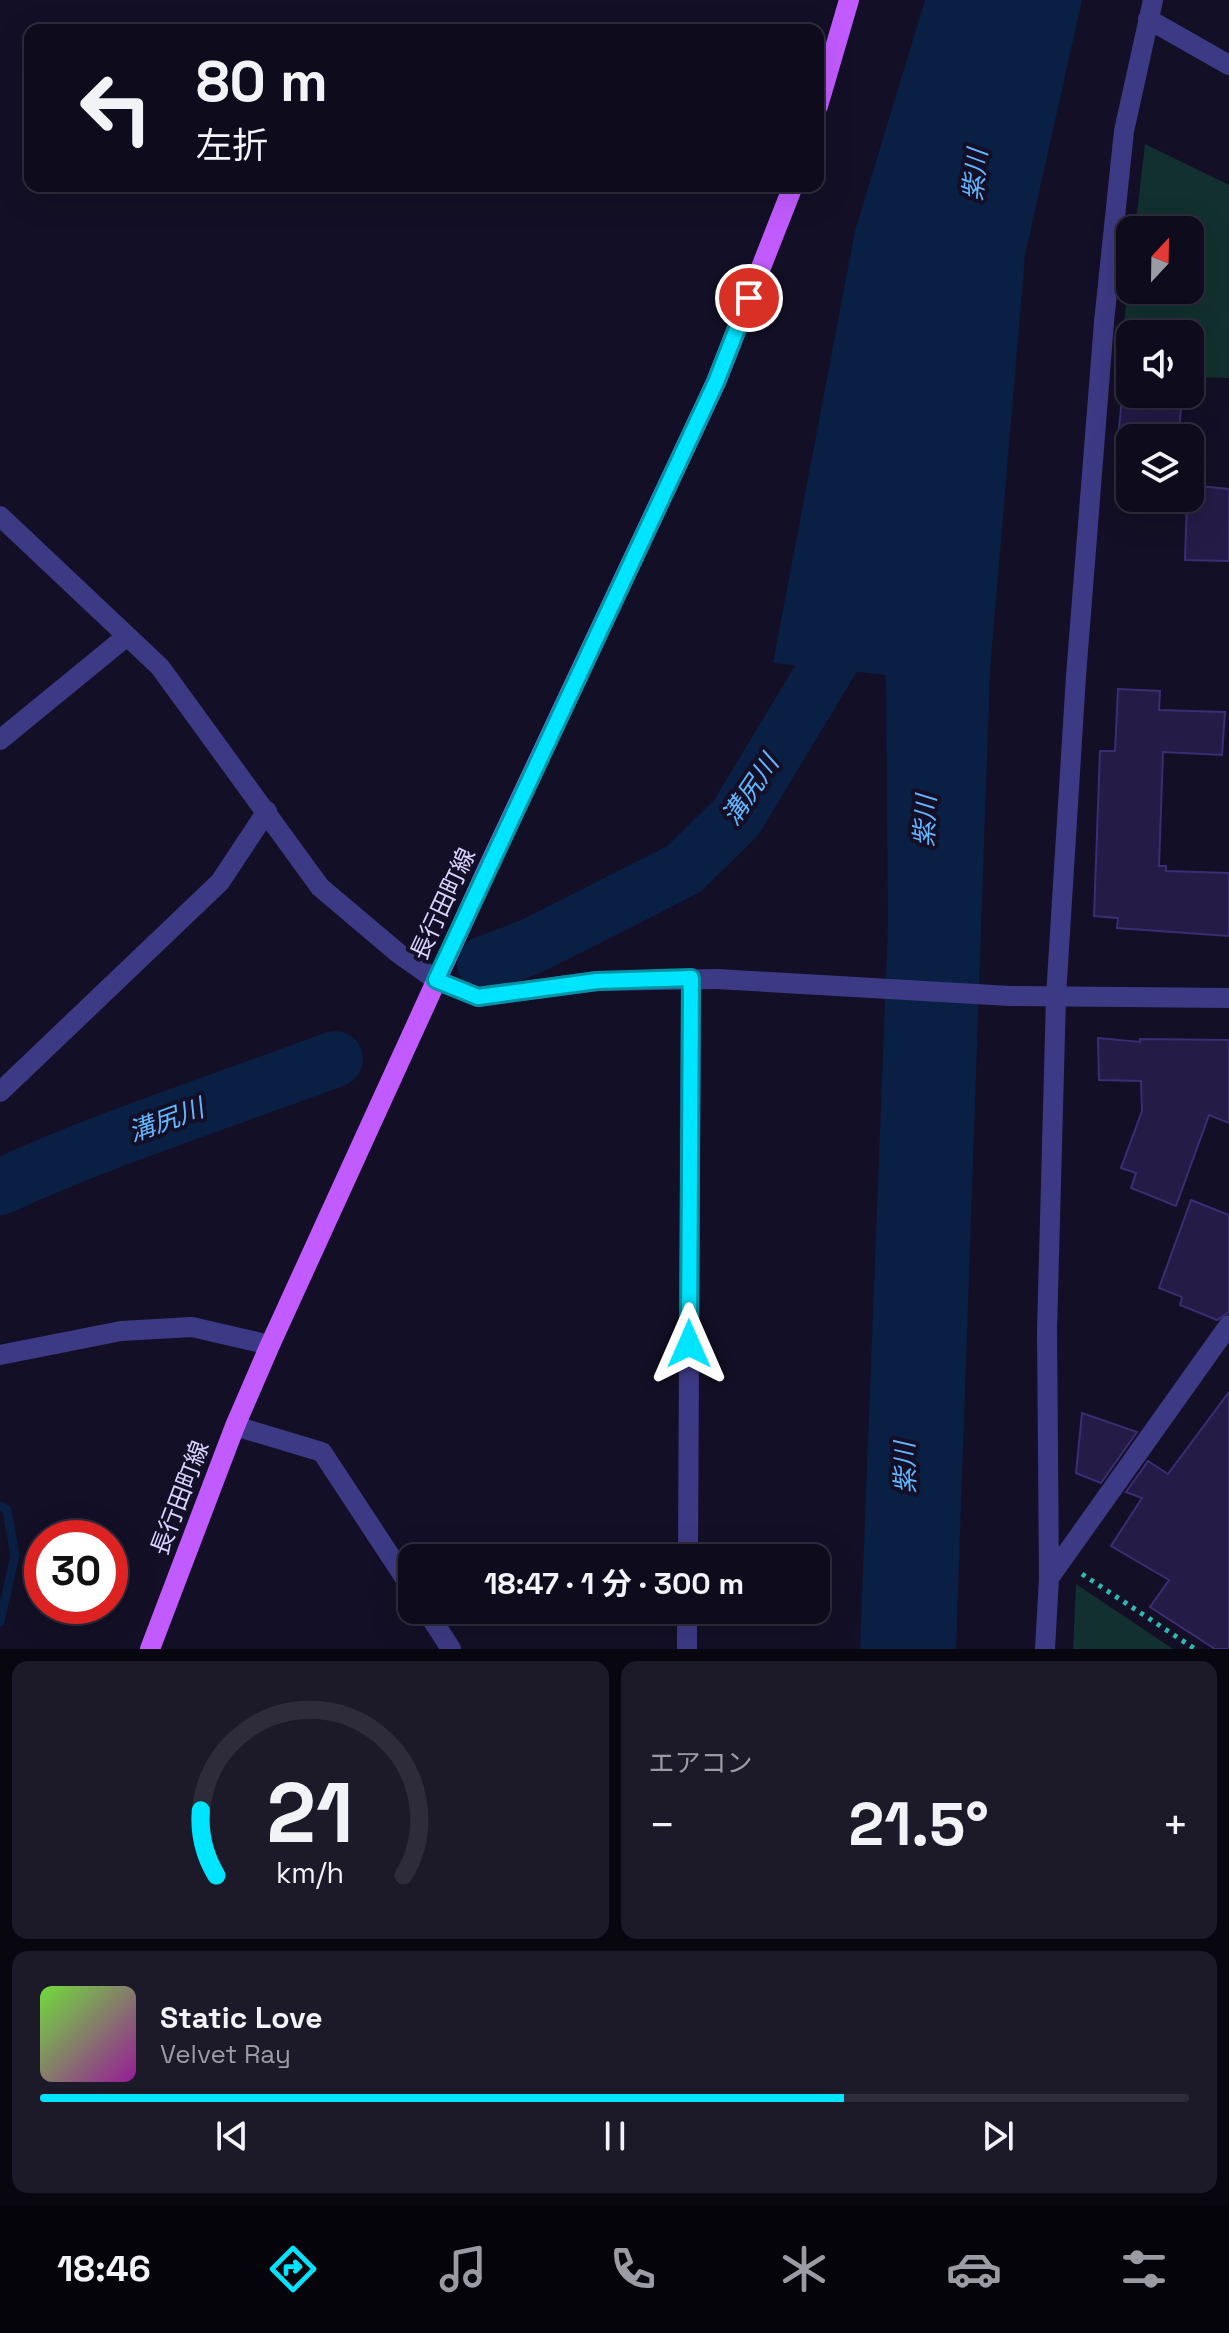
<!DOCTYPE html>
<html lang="ja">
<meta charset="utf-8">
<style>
body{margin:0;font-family:"Space Grotesk","Noto Sans JP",sans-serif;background:#1c1929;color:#f1f3f6;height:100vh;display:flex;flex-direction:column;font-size:30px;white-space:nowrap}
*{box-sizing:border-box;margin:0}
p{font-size:26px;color:#9b9ba3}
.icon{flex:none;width:44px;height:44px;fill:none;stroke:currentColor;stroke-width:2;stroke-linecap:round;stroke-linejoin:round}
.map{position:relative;height:1649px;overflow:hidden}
.sheet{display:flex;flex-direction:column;gap:12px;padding:12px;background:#08060f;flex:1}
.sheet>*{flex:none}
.banner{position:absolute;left:24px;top:24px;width:800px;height:168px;border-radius:16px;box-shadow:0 8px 32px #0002,0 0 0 2px #2e2b3b;background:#0e0b1c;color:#f1f3f6;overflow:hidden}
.needle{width:52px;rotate:22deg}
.buttons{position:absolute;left:1116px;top:216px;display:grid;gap:16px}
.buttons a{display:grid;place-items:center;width:88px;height:88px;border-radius:16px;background:#0e0b1c;box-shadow:0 8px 32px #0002,0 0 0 2px #2e2b3b;font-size:40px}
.speed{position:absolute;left:24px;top:1520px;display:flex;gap:16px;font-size:40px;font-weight:700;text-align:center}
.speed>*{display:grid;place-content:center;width:104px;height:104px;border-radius:50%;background:#0e0b1c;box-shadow:0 8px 32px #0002,0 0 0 2px #2e2b3b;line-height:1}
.speed .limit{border:12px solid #d22;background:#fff;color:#111}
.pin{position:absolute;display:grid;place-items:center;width:68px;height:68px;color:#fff;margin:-34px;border:4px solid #fff;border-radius:50%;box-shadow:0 2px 8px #0007}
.me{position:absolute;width:88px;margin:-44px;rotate:0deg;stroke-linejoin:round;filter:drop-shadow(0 0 6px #0008)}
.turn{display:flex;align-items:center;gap:28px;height:168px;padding:0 40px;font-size:36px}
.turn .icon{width:104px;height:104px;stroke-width:2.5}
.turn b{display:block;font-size:56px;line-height:68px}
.big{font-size:60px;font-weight:700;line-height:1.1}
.sheet .tile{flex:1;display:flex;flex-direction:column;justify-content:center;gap:12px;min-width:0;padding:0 28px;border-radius:16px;background:#1c1929}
.sheet .dial{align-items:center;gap:0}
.dial svg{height:208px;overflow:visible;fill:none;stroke:#2e2b3b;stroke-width:7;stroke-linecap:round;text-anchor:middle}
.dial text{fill:#f1f3f6;stroke:none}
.song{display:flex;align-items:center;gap:24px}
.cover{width:96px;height:96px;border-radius:12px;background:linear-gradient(135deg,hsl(100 70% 55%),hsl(300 70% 35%))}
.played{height:8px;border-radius:4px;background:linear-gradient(90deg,#00e5ff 70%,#2e2b3b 70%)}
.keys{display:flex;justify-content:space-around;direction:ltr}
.heat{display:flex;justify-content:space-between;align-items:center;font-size:44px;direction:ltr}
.sheet .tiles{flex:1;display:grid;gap:12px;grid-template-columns:1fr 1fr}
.tile:last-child{grid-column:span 2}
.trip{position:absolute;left:398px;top:1544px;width:432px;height:80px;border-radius:16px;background:#0e0b1c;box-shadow:0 8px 32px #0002,0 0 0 2px #2e2b3b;font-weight:700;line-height:80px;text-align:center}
.tabs{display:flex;height:128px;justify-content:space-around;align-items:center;background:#06040b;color:#9b9ba3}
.tabs .icon{width:56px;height:56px}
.tabs .current{color:#00e5ff}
.tabs b{font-size:36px;color:#f1f3f6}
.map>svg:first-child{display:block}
.green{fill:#12302f}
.water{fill:#0a1f44}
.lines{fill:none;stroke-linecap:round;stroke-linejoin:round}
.stream{stroke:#0a1f44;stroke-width:9}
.river{stroke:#0a1f44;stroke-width:56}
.building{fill:#241b47;stroke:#3b2d73;stroke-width:2}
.path{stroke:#2fb8b0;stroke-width:5;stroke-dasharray:4 6;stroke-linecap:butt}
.minor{stroke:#3d3a85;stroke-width:20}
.tertiary{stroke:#3d3a85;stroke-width:20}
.primary{stroke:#c25bff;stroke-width:20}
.route-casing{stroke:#0095a6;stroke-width:20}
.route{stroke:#00e5ff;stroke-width:14}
.labels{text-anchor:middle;stroke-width:8;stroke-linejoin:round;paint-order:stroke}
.street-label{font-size:24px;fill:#d9d4ff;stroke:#130f26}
.water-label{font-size:26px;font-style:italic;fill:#62b6ff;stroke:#130f26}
</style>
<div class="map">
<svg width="1229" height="1649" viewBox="0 0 1229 1649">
<rect width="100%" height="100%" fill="#130f26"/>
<path class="green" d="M1145 144 1229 185V378L1190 377V334H1130V374L1118 373 1130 271V290H1190V230H1135Z
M1076 1584 1173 1649H1073Z"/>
<path class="water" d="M925 0H1082L1025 255 990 671 956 1649H860L888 925 886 675 773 663 855 231Z"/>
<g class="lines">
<path class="stream" d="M0 1506 7 1510 15 1555 0 1622"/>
<path class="river" d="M485 964 532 946 684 869 736 818 839 647 874 607
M0 1187C109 1137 223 1101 335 1059"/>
</g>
<path class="building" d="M1130 394H1182L1179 433 1119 428 1122 398 1130 399Z
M1190 485 1229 489V561L1185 560 1187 498H1190Z
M1118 689 1160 691 1159 710 1225 712 1222 755 1163 752 1159 866H1166V871L1229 873V936L1117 928 1118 918 1094 916 1100 751H1115Z
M1098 1038 1140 1042V1039L1229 1040V1123L1209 1115 1176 1206 1131 1188 1136 1173 1121 1168 1142 1111 1141 1081 1099 1080Z
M1191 1200 1229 1215V1312L1217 1320 1180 1305 1182 1297 1159 1288Z
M1229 1392V1649H1215L1150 1607 1169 1580 1111 1546 1142 1498 1126 1492 1148 1461 1168 1474Z
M1082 1413 1137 1432 1101 1483 1076 1473Z"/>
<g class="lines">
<path class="path" d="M1082 1574 1195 1649"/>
<path class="minor" d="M1148 19 1229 65
M0 516 160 667 320 887 398 953 436 980
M0 740 127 636
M717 979 1010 996
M0 1092 220 882 267 811
M0 1355 121 1331 192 1327 270 1345
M235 1426 322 1452 412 1589
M688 1558 691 978
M1049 1578 1229 1325
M426 1610 451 1649
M687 1649V1610
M1045 1649 1049 1578 1047 1331 1056 997 1076 676 1104 322 1124 131 1153 0"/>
<path class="tertiary" d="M436 980 478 997 597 981 717 979
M1010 996 1229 998"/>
<path class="primary" d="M818 106 849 0
M150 1649 235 1426 270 1345 486 872 716 382 793 186"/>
</g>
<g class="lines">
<defs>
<path id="route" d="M689 1344 691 978 597 981 478 997 436 980 716 382 749 298"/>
</defs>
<use href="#route" class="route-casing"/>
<use href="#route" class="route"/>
</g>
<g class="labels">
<g class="street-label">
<text transform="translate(443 904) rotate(-65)" y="8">長行田町線</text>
<text transform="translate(180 1498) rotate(-69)" y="8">長行田町線</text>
</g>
<g class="water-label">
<text transform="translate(975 175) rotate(-84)" y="9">紫川</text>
<text transform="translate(750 790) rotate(-56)" y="9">溝尻川</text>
<text transform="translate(925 821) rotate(-87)" y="9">紫川</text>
<text transform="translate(166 1120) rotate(-20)" y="9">溝尻川</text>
<text transform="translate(905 1468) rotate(-91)" y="9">紫川</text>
</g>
</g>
</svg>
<div class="buttons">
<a><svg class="needle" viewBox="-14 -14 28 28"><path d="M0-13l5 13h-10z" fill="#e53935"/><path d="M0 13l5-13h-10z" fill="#9b9ba3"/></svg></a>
<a><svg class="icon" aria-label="sound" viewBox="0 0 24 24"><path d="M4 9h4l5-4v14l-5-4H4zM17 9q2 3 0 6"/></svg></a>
<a><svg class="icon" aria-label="layers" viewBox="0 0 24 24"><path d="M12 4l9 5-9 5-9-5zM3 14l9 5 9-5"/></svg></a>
</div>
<div class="speed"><div class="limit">30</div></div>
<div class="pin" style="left:749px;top:298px;background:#d93025"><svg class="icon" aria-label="arrive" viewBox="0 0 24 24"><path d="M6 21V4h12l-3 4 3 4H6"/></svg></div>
<svg class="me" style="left:689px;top:1344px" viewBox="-20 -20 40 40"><path d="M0-17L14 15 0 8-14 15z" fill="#00e5ff" stroke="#fff" stroke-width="4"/></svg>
<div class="trip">18:47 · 1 分 · 300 m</div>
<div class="banner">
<div class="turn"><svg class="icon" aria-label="left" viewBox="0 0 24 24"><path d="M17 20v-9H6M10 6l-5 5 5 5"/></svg><div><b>80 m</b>左折</div></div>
</div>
</div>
<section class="sheet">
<div class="tiles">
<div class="tile dial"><svg viewBox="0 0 100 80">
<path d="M14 69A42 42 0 1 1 86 69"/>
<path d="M14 69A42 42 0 0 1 8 44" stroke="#00e5ff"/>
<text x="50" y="56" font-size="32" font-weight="700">21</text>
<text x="50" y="72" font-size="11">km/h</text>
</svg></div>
<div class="tile"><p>エアコン</p>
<div class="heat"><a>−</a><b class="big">21.5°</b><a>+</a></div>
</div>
<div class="tile">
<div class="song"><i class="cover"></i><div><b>Static Love</b><p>Velvet Ray</p></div></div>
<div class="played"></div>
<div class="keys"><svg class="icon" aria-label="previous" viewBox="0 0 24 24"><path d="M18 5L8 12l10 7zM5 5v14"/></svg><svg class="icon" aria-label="pause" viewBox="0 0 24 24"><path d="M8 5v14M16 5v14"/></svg><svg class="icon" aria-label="next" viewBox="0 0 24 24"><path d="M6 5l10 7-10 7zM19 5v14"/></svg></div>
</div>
</div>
</section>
<nav class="tabs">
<b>18:46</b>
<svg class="icon current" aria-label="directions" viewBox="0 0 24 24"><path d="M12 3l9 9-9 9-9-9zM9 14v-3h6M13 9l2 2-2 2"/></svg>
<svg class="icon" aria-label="music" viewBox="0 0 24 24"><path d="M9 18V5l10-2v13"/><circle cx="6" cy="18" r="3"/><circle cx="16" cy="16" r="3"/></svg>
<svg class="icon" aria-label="phone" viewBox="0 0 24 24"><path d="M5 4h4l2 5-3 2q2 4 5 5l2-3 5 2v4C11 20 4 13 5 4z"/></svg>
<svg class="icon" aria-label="climate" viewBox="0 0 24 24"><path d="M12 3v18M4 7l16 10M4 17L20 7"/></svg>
<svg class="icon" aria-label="car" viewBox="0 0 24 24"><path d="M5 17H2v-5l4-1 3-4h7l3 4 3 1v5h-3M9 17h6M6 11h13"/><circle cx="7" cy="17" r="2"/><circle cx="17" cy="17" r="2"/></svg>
<svg class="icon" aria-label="filters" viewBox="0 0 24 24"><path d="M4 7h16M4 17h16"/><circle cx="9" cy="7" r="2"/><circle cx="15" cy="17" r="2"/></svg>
</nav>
